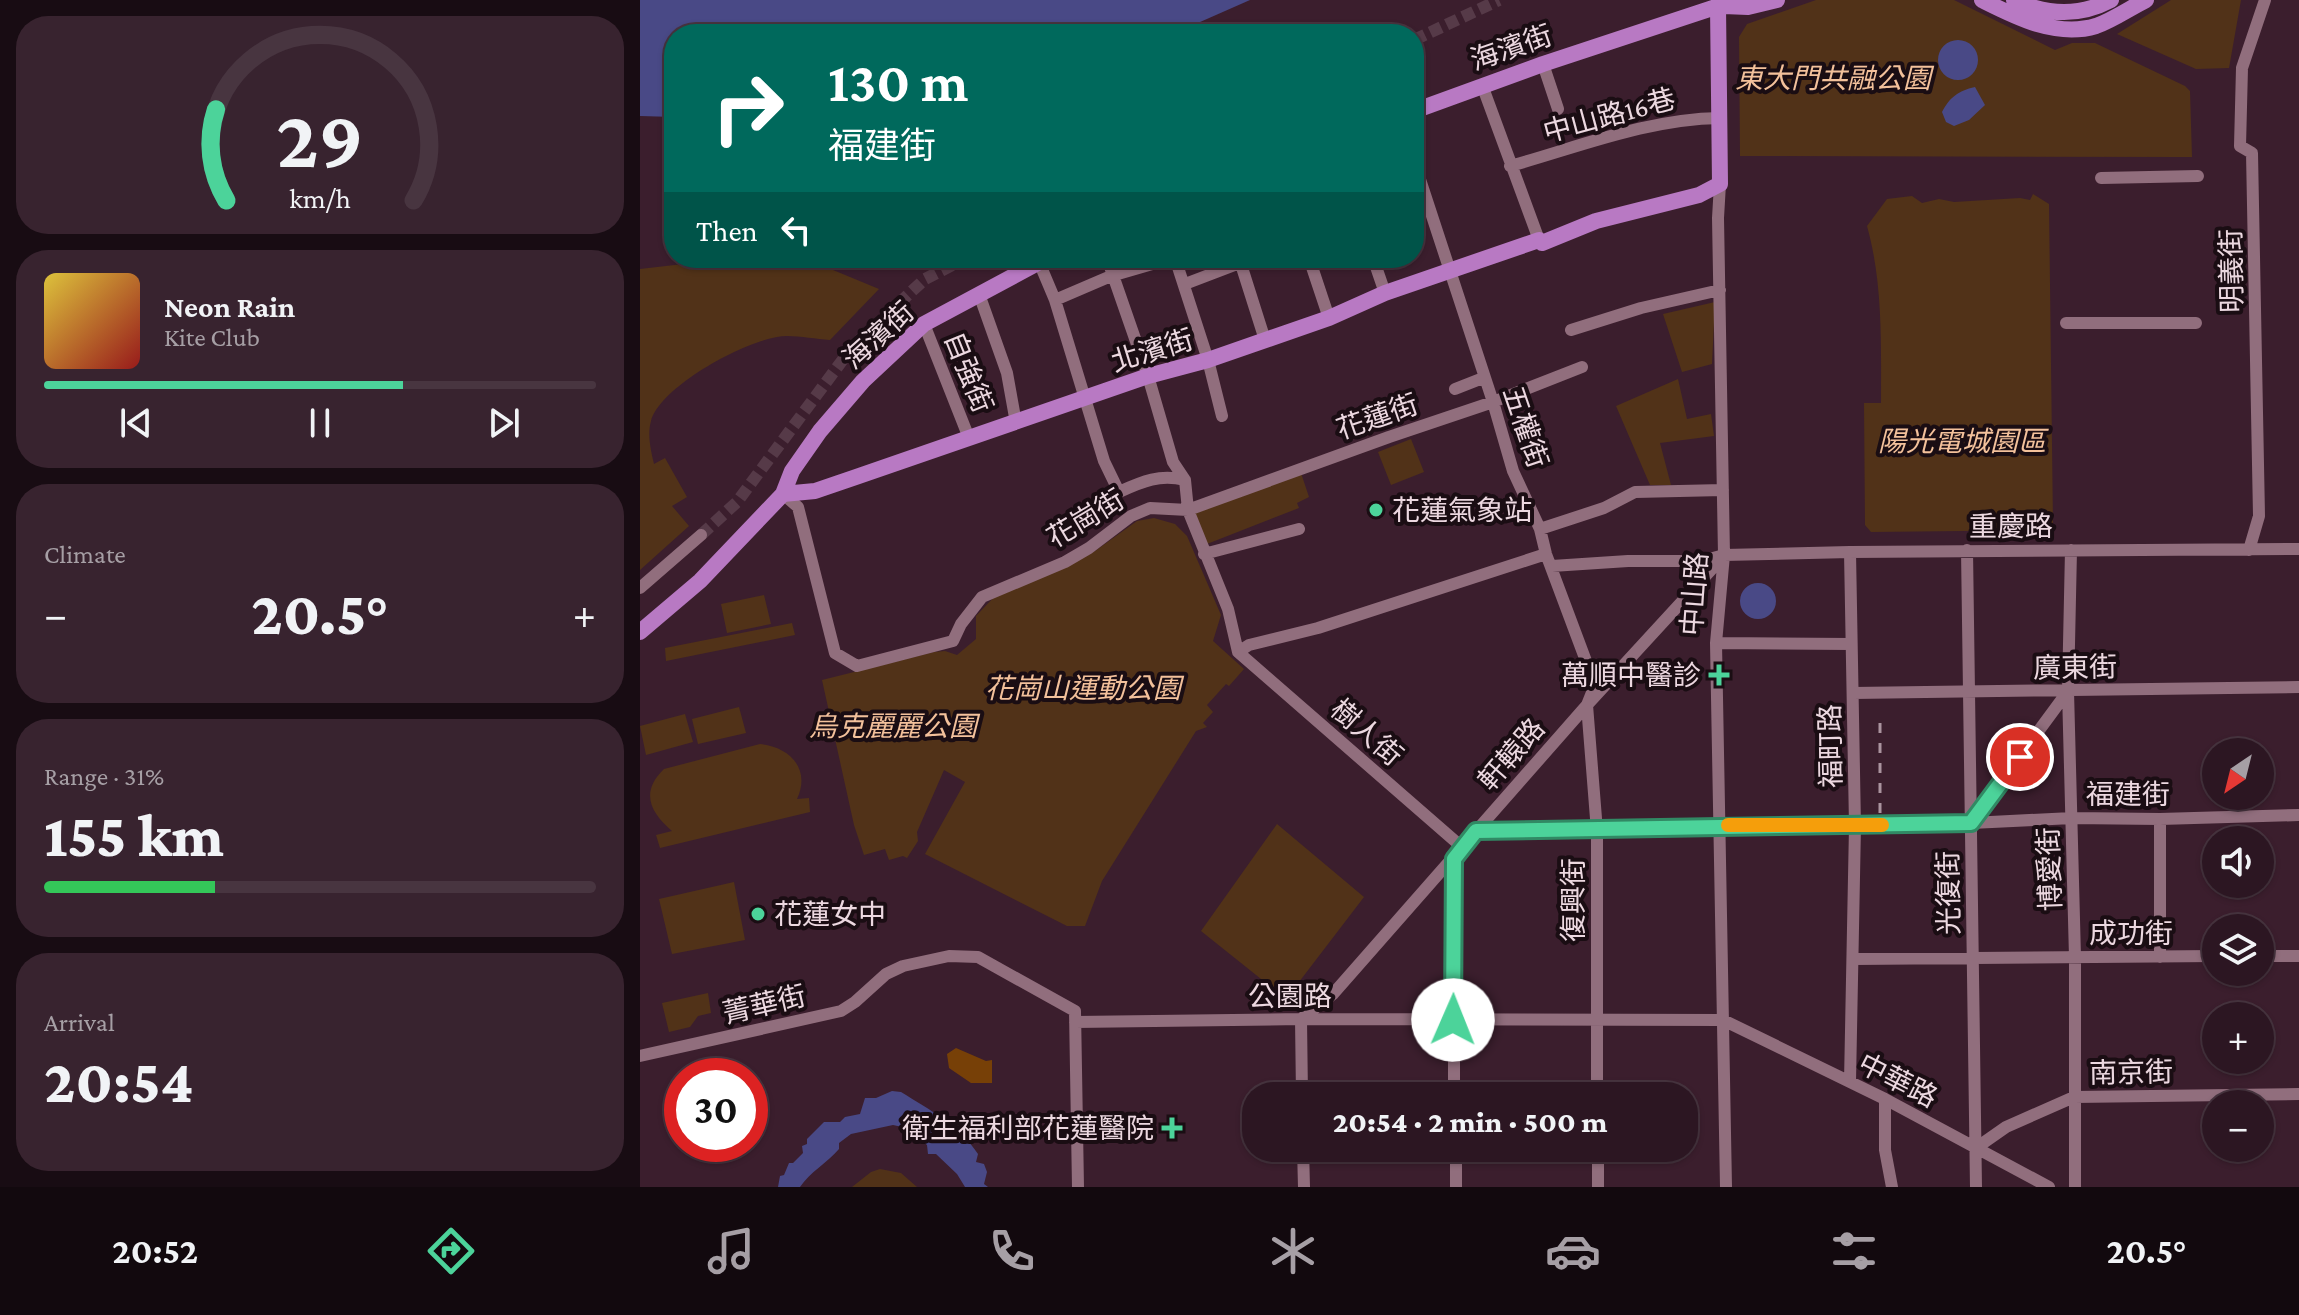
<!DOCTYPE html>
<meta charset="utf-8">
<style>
body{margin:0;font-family:"Crimson Pro","Noto Sans TC",serif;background:#38232f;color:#f1f3f6;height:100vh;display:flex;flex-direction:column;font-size:30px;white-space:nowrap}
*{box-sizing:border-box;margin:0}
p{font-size:26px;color:#a69fa5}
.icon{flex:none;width:44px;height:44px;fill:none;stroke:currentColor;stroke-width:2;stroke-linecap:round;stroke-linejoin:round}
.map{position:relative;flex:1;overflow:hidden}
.sheet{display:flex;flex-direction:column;gap:16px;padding:16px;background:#180c13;width:640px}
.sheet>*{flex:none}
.top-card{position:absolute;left:24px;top:24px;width:760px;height:244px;border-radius:32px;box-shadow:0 2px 6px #0004,0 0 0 2px #483540;background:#00695c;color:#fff;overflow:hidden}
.needle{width:52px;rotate:215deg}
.buttons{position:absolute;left:1562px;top:738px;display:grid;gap:16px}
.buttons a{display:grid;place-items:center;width:72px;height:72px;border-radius:50%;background:#2c1622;box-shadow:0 2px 6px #0004,0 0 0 2px #483540;font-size:40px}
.speed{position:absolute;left:24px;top:1058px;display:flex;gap:16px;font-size:40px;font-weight:700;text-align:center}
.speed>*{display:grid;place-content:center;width:104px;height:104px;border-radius:50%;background:#2c1622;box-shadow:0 2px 6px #0004,0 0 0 2px #483540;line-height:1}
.speed .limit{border:12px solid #d22;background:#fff;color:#111}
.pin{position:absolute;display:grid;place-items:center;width:68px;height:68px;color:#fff;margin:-34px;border:4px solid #fff;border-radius:50%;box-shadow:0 2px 8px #0007}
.me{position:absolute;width:88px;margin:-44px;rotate:1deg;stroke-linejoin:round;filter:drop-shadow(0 0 6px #0008)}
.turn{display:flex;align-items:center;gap:28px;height:168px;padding:0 32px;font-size:36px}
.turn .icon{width:104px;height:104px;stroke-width:2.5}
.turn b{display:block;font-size:56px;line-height:68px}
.then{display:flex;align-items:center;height:76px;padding:0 32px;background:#0003;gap:16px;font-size:30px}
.big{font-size:60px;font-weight:800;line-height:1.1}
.sheet .card{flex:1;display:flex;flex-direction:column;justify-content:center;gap:12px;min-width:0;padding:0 28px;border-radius:32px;background:#38232f}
.sheet .dial{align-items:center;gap:0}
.dial svg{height:208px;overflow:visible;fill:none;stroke:#483540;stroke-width:7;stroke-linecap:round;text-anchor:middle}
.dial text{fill:#f1f3f6;stroke:none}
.song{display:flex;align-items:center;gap:24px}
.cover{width:96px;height:96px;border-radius:12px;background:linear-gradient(135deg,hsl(50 70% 55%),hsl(0 70% 35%))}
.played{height:8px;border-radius:4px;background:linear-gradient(90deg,#4cd39a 65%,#483540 65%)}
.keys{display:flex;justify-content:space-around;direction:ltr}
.heat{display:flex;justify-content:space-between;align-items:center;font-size:44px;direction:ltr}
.charge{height:12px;border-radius:6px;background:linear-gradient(90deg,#34c759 31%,#483540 0)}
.trip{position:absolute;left:602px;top:1082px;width:456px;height:80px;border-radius:32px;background:#2c1622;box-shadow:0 2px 6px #0004,0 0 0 2px #483540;font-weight:800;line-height:80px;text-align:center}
.menu{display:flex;height:128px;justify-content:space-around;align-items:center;background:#12090e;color:#a69fa5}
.menu .icon{width:56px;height:56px}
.menu .current{color:#4cd39a}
.menu b{font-size:36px;color:#f1f3f6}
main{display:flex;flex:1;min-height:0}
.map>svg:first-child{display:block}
.green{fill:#513218}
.forest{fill:#774007}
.water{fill:#494986}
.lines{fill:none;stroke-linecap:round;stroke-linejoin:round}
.minor-tunnel{stroke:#563a48;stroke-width:12;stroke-dasharray:12 6;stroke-linecap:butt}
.minor{stroke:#916e7d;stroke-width:12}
.major{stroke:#b879c3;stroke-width:16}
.rail{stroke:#ab949f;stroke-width:3;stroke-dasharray:10 10;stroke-linecap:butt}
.route-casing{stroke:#318964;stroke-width:20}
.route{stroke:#4cd39a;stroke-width:14}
.slow{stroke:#f59e0b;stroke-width:14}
.poi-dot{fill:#4cd39a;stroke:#1a0d13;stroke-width:3}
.labels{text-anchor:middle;stroke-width:8;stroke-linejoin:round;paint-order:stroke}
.street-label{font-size:28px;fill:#ecd8e0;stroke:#1a0d13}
.park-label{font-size:28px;font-style:italic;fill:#f3c19b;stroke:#1a0d13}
.poi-label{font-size:28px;fill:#ecd8e0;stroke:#1a0d13;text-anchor:start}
</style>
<main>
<section class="sheet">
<div class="card dial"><svg viewBox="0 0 100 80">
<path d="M14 69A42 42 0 1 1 86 69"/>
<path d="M14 69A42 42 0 0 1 10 34" stroke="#4cd39a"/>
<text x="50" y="56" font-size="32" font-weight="700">29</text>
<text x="50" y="72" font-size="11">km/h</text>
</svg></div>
<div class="card">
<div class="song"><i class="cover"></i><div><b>Neon Rain</b><p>Kite Club</p></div></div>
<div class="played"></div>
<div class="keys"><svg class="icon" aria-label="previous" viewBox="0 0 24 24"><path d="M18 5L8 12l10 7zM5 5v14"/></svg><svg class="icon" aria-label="pause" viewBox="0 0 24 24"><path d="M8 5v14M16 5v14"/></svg><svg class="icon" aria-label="next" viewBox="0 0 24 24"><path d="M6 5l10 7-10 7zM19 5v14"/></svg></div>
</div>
<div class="card"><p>Climate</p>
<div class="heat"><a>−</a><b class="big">20.5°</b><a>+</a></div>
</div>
<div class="card"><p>Range · 31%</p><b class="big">155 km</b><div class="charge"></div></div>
<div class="card"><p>Arrival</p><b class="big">20:54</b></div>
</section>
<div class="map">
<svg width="1659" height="1187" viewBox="0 0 1659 1187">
<rect width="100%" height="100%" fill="#3b1e2d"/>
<path class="green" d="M1176 0H1314L1415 50 1432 43H1455L1545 86 1550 91 1552 157 1100 156 1099 37 1107 24Z
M1531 0H1601L1589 68 1556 69 1477 34Z
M1393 194 1409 204 1413 523 1407 530 1231 532 1225 525 1224 403H1241C1241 344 1243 283 1227 226L1247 199 1272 196 1282 203 1299 199 1314 202 1380 198 1390 200Z
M95 258H164L239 289 190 340C176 339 161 336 147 336 111 336 20 386 11 421 7 435 11 451 14 464L25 458 47 497 32 506 49 526 0 570V269Z
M1075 302 1072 364 1042 372 1023 314Z
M1038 379 1047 419 1071 414 1074 436 1020 443 1031 485H1010L976 406Z
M771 439 784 472 751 485 738 452Z
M661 473 669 497 657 503 659 508 567 544 554 512Z
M514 518 535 524 547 536 581 615 573 641 604 669 589 686 586 684 567 705 573 712 563 723 567 727 556 731 462 881 445 926H427L285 854 325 782 304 770 277 832 278 841 267 858 263 856 249 860 245 849 224 855 214 825 182 680 294 652 305 651 317 655 336 639V616L356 595 455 551 497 521Z
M124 595 131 624 87 633 81 604Z
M152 623 155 635 26 661 25 648Z
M99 707 106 733 58 744 52 719Z
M45 714 53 742 6 755 0 726Z
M120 744C150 747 171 769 157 799L169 798 170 812 20 848 16 835 32 831C10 812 0 792 24 769Z
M637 824 724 897 646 999 561 931Z
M94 882 105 940 32 954 19 899Z
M68 993 71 1013 58 1016 50 1027 29 1032 22 1003Z
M240 1169 261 1173 277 1187H212L231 1172Z"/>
<path class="forest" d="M316 1048 346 1061 352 1060V1083H331L309 1068 307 1054Z"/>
<path class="water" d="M0 0H610L551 26 514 34H34V117L0 116Z
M1298 60a20 20 0 1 1 40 0a20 20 0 1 1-40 0Z
M1335 87 1345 105 1329 120 1314 126 1306 122 1302 112C1310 97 1318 91 1335 87Z
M1100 601a18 18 0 1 1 36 0a18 18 0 1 1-36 0Z
M252 1091 261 1092C290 1110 319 1125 338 1154L336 1162 344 1164 347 1172 344 1184 348 1187H325L317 1174 296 1154H288L287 1145 267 1128 253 1125 211 1134 199 1143V1149C187 1163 170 1172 160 1187H138L140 1176 144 1175 149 1163H153L163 1153 162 1146 167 1144V1139L184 1122H200L205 1117 220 1114 225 1098H236Z"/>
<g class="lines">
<path class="minor-tunnel" d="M774 40 859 0
M61 535 97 502 213 346 285 279 326 258"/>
<path class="minor" d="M903 64 918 109
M842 85 899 240
M774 161 853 402 873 471 900 529 906 554 955 685 947 705 957 831V1096
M870 166C939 147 1007 119 1080 118
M1461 178 1558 176
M1080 184 1078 218 1084 555 1076 643 1086 1187
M467 258 508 376 533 462 545 480 548 510 588 609 598 652
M535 258 568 360 582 416
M599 258 625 340
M669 258 689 318
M733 258 745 293
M399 262 415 300 464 461 479 492C503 481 520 474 545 480
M545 284 600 263
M339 294 367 373 376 423
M415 300 471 276 533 258
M1426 323H1556
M284 324 329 438
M931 330 1001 308 1080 290
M815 389 843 378
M143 494 158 507 195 653 217 666 313 641 321 624 342 597 425 562 449 548 491 516 510 508 548 510 749 437 853 402 942 367
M900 529 964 508 995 492 1083 490
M1327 550 1336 1187
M1431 550 1428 691 1435 957V1187
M1609 550 1619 516 1612 153 1600 146 1602 68 1625 0
M1210 552 1215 826 1210 1082
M564 554 659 529
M912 566 988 561H1062L1084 555 1210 552 1659 549
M0 588 61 535
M1076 643 1211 644
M598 652 609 645 678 628 906 554
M598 652 823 848
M1213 693 1659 687
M1520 819V957
M1331 823 1428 691
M836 831H957L1080 825 1215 826 1331 823 1432 818 1520 819 1659 815
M814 859V1096
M1620 956H1659
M1214 959 1576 956
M661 1019 693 994 947 705 1082 558
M661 1019 662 1096
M435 1022 661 1019 1083 1020 1245 1099 1409 1187
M0 1056 201 1011 215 1002 246 974 263 966 309 956 338 957 435 1011 438 1187
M1245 1099V1150L1252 1187
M663 1148 664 1187
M816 1148V1187
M958 1148V1187
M1336 1148 1366 1127 1434 1097 1659 1094"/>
<path class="major" d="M1342 0C1376 17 1416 38 1456 26 1473 20 1490 8 1506 0
M1374 0C1406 15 1439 17 1471 0
M1084 6 1108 7 1137 0
M774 111 903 64 1097 0
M143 494 152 471 180 431 223 381 284 324 407 258
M0 632 60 581 143 494 175 491 216 477 508 376 568 360 689 318 745 293 899 240 902 243 956 221 1059 195 1080 184 1078 6"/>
<path class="rail" d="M1240 813V714"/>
</g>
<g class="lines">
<defs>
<path id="route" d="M813 1020 814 859 836 831 1331 823 1380 757"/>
</defs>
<use href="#route" class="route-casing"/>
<use href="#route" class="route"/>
<path class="slow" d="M1088 825H1242"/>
</g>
<g class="poi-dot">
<circle cx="736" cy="510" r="8"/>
<path d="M1075 663h8v8h8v8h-8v8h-8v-8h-8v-8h8z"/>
<circle cx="118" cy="914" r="8"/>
<path d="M528 1116h8v8h8v8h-8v8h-8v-8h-8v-8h8z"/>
</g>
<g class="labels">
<g class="street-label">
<text transform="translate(871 47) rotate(-19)" y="10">海濱街</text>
<text transform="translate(969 115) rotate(-15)" y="10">中山路16巷</text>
<text transform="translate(1591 271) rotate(-91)" y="10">明義街</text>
<text transform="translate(238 335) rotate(-42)" y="10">海濱街</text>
<text transform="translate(512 350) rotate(-17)" y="10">北濱街</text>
<text transform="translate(329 372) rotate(68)" y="10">自強街</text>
<text transform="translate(737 416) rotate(-19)" y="10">花蓮街</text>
<text transform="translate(886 427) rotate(71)" y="10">五權街</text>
<text transform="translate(445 518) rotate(-31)" y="10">花崗街</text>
<text x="1371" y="536">重慶路</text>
<text transform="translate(1054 594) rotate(-86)" y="10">中山路</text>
<text transform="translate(1435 667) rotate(-1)" y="10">廣東街</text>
<text transform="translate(727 732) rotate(41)" y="10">樹人街</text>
<text transform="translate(1190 746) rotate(-91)" y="10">福町路</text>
<text transform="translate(871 754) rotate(-49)" y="10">軒轅路</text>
<text x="1488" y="804">福建街</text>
<text transform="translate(1409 869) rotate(-92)" y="10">博愛街</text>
<text transform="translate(1308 893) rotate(-91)" y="10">光復街</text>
<text transform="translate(933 900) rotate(-90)" y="10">復興街</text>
<text x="1491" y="943">成功街</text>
<text x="650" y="1006">公園路</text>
<text transform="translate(124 1004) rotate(-13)" y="10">菁華街</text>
<text transform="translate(1491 1072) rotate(-1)" y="10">南京街</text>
<text transform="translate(1258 1080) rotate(27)" y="10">中華路</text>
</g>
<g class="park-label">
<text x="1193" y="88">東大門共融公園</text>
<text x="1322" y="451">陽光電城園區</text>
<text x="443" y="698">花崗山運動公園</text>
<text x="253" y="736">烏克麗麗公園</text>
</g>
<g class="poi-label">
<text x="752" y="520">花蓮氣象站</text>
<text x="1061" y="685" text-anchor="end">萬順中醫診</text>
<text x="134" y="924">花蓮女中</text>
<text x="514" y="1138" text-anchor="end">衛生福利部花蓮醫院</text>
</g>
</g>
</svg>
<div class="buttons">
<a><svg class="needle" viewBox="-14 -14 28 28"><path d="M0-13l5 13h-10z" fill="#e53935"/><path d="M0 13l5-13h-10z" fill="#a69fa5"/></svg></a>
<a><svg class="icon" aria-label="sound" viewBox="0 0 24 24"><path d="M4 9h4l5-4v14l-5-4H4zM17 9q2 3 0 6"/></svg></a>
<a><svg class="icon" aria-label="layers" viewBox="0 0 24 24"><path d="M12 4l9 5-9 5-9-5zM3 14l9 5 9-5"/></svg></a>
<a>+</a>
<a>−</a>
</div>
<div class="speed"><div class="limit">30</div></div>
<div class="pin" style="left:1380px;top:757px;background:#d93025"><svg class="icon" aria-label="arrive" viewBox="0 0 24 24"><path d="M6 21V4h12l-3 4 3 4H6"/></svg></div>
<svg class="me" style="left:813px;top:1020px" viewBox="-20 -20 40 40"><circle r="19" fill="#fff"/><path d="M0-13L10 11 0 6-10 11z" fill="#4cd39a"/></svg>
<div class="trip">20:54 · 2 min · 500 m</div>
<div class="top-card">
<div class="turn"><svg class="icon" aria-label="right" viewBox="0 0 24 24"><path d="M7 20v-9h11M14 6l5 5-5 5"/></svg><div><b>130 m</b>福建街</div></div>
<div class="then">Then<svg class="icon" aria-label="left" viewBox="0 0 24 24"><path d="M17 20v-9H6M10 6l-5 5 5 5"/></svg></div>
</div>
</div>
</main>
<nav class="menu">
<b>20:52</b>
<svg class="icon current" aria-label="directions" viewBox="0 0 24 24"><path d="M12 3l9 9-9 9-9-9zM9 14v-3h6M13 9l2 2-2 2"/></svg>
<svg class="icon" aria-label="music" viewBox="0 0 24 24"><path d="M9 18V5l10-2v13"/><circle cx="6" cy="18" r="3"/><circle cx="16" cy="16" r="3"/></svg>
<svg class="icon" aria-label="phone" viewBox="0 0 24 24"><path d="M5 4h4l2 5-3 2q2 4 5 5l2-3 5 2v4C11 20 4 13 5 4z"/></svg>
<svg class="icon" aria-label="climate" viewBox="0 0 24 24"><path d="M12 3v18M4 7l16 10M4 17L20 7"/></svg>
<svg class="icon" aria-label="car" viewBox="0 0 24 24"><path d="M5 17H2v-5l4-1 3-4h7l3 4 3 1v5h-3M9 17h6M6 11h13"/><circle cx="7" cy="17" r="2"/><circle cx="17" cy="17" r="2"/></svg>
<svg class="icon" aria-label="filters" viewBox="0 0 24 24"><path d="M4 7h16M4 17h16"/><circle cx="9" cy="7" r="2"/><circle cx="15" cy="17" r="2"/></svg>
<b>20.5°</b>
</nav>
